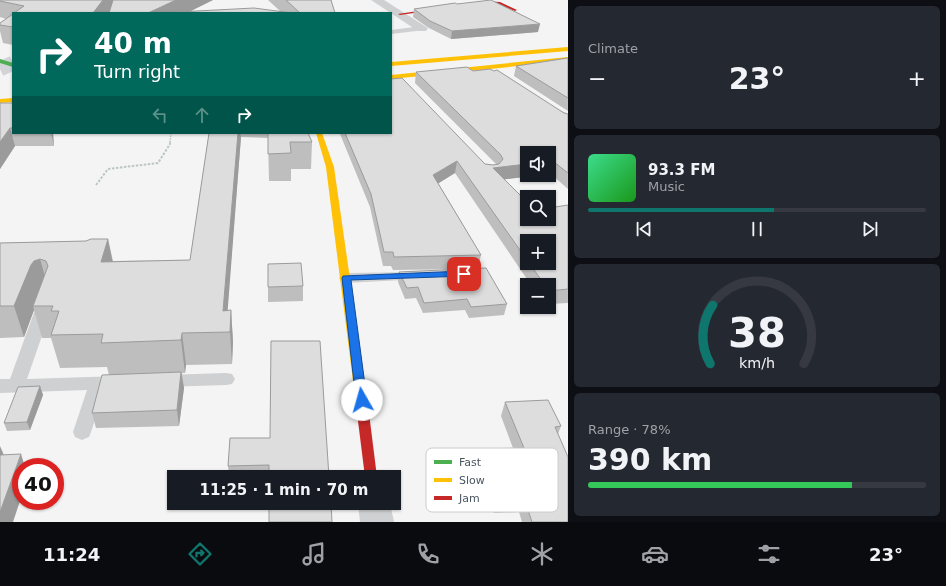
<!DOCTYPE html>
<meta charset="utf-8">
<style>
body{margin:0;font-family:"DejaVu Sans",sans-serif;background:#242831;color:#f1f3f6;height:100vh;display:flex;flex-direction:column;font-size:15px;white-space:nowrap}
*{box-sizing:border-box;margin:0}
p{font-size:13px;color:#9ea1a6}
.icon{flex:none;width:22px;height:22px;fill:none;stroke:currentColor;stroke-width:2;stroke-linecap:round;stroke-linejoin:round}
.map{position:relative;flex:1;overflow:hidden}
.drawer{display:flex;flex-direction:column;gap:6px;padding:6px;background:#0d0f14;width:378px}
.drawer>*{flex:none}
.hud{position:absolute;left:12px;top:12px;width:380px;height:122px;border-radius:0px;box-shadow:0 1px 3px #0004;background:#00695c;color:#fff;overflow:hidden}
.tools{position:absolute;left:520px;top:146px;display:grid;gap:8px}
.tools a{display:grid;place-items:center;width:36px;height:36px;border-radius:0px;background:#171b24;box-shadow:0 1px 3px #0004;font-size:20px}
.speed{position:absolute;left:12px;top:458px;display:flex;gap:8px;font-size:20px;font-weight:700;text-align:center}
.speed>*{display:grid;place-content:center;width:52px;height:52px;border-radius:50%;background:#171b24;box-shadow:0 1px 3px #0004;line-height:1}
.speed .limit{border:6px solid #d22;background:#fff;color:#111}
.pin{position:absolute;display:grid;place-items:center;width:34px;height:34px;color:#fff;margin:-17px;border-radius:8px;box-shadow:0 2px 6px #0006}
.me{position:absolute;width:44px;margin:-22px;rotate:353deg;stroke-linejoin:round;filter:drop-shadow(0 0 3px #0008)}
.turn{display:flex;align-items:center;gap:14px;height:84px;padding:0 16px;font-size:18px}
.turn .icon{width:52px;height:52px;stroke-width:2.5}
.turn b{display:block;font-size:28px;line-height:34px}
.lanes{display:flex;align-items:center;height:38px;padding:0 16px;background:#0003;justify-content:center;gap:20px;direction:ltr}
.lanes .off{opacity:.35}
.big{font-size:30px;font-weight:800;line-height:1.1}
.drawer .tile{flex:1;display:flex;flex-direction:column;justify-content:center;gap:6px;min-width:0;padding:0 14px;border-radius:6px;background:#242831}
.drawer .dial{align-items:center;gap:0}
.dial svg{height:104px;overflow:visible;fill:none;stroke:#363941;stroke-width:7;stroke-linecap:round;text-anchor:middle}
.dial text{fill:#f1f3f6;stroke:none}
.song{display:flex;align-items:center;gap:12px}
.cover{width:48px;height:48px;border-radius:6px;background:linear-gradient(135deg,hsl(150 70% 55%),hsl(120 70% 35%))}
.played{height:4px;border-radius:2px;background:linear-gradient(90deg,#0f766e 55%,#363941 55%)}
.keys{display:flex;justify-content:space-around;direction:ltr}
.heat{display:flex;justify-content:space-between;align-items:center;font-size:22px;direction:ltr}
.charge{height:6px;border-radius:3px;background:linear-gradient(90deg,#34c759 78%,#363941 0)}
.trip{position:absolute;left:167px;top:470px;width:234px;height:40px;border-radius:0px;background:#171b24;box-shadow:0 1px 3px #0004;font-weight:800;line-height:40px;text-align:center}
.tab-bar{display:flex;height:64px;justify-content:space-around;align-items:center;background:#090b0e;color:#9ea1a6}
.tab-bar .icon{width:28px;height:28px}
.tab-bar .active{color:#0f766e}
.tab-bar b{font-size:18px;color:#f1f3f6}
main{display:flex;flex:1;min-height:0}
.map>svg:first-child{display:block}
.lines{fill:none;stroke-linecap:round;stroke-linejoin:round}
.street-tunnel{stroke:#d2d4d7;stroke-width:15;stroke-dasharray:15 8;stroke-linecap:butt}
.path-far1{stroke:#bcc7c4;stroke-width:1.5;stroke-dasharray:1.5 1;stroke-linecap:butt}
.path{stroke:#bcc7c4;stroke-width:2;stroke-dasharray:2.5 1.5;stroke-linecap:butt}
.lane{fill:#ced0d2;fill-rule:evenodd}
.street{fill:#ced0d2;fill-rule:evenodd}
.fast{fill:#4caf50;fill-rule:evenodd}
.slow{fill:#ffc107;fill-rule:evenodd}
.jam{fill:#c62828;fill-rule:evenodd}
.wall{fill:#bebebf;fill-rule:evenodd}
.shaded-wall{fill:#9b9b9b}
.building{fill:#ddddde;stroke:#9b9b9b}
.route{fill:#1a73e8;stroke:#114b97}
.key{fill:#fff;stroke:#c9ccd0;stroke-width:1}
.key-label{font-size:11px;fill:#4a5661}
</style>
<main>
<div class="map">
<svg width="568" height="522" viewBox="0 0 568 522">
<rect width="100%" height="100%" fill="#f4f4f4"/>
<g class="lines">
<path class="street-tunnel" d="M0 69 13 63"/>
<path class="path-far1" d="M170 142 171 133"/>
<path class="path" d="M96 185 108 169 158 163 170 144V141"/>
<path class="lane" d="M422 26 426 28 425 30 391 34V30Z
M418 272 423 273 425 276 423 279 346 283 341 281 339 278 341 275 346 273Z
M44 302 49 303 52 307 27 379 120 376 126 377 129 382 126 387 105 389 91 432 89 437 82 440 75 437 73 432 87 390 0 393V379H10L36 307 39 303Z
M226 373 232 374 235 379 232 384 226 385 164 387 158 386 155 381 158 376 164 375Z"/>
<path class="street" d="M371 0H384L428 28 426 31H418Z
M358 503H390L394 522H360Z"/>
<path class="fast" d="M0 59 13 63V67L0 63Z"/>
<path class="slow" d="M568 47V51L391 66V62Z
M568 57V61L391 79V75Z
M13 98V102L0 103V99Z
M316 133H322L334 167 368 405 366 408 362 409 358 408 356 405 326 167Z"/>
<path class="jam" d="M484 1 500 2 517 10 515 11 497 4 484 3 400 15 398 14Z
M362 401 366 402 368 405 377 477H365L356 405 358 402Z"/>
</g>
<path class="wall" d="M0 0H213L190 11H280L268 0H331L335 13H13V45L3 43 0 31V23L6 19 0 17Z
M414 9 538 32 451 39 429 28 413 17Z
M568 58V111L514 76 516 66Z
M473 71 568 114V189L551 174H549V153L527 175H542L504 179 527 219 556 207 568 205V303L549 304V285H531L455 173 438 183 481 255 478 268 507 304 504 315 469 318 465 310 423 313 416 298 405 299 398 282 399 272 469 269 393 270 391 266H383L370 207 340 134H329L328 133H391L485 164 493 165 496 164 415 83 416 72ZM527 241 549 263H527Z
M0 103H13V133H53L54 146H15L0 169Z
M209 133H308L312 142 311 169H291V181H269L268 138 241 137 227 310H231L233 342 232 364 186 365 185 373H182L184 388 179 426 96 428 92 413 109 375 107 367 60 368 51 338H42L34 310 24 337 0 338V243L86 241 108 239 113 261 190 260Z
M303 286V301L268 302V287Z
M40 386 43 395 30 430 7 431 4 423Z
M505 402 561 426 558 434 568 522H522L519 512 494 513 479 463 483 449 513 448 501 416Z
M230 438 329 477H229L228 466Z"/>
<path class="shaded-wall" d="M103 0H118L109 13H93Z
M176 0H213L187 13H148Z
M540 24 538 32 451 39 452 31Z
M10 128 15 146 0 169V142Z
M51 133H53L54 146Z
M238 133H240L241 137 226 332 223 311Z
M457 161 455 173 431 188 433 175Z
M549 162H554L551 174H549Z
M527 164V175H542L490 181 493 168Z
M108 239 114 269 101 262Z
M40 259 49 290 33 306 34 310 24 337 14 306 31 265 34 261Z
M231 310 233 342 232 364 230 332Z
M182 333 186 365 185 373 181 340Z
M181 372 184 388 179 426 177 410Z
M40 386 43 395 30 430 27 422Z
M0 446 9 467 0 464Z
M21 454 25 467H21V498L13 522H0V512Z"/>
<path class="building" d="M0 0H103L93 13H14L24 6 0 1Z
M113 0H176L148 13H109Z
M286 0H331L335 13H300Z
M491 0 540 24 452 31 430 21 414 9 455 3 457 4Z
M254 8 292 13H158Z
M13 14V27L0 25V23Z
M568 58V98L516 66Z
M467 67 473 71 490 69 494 71 497 70 564 113 568 114V173L554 162H549V153H527V164L493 168 527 202V219H549V208L568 205V289L549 291V285H545L529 263H549V241H527V260L457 161 433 175 481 255 394 257 393 252H384L371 194 345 133H391V79L402 78 485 164 493 165 499 164 503 159 500 154 416 72Z
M0 103H13V128H10L0 142Z
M209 133H238L223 311 231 310 230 332 182 333 181 340 101 343 103 334 51 335 59 311H51L53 306H33L48 266 46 261 40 259 34 261 31 265 14 306H0V243L86 241 91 239H108L101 262 190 260Z
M268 133H308L312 142H290L291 153 268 154Z
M301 263 303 286 268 287V264Z
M486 268 507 304 471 307 467 299 424 303 418 287 407 288 399 272Z
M271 341H320L329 477H269V465L228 466 230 438H270Z
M181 372 177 410 92 413 102 375Z
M40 386 27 422 4 423 18 387Z
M548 400 561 426 555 427 568 457V522H532L524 498H498L483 449 524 448 505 402Z
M21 454 0 512V455Z
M269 503H331L332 522H269Z"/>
<path class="route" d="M464 271 467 272 468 274 467 276 351 280 367 400 366 403 362 405 357 403 356 400 342 278 343 276Z"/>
<rect x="426" y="448" width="132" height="64" rx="6" class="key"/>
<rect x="434" y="460" width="18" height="4" fill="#4caf50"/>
<rect x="434" y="478" width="18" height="4" fill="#ffc107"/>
<rect x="434" y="496" width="18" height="4" fill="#c62828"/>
<g class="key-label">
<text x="459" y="466">Fast</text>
<text x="459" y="484">Slow</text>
<text x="459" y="502">Jam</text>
</g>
</svg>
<div class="tools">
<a><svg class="icon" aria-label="sound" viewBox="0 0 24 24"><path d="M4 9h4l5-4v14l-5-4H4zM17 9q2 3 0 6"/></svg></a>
<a><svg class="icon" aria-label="search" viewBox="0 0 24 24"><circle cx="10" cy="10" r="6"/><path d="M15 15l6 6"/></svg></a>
<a>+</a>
<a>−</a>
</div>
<div class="speed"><div class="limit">40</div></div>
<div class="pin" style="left:464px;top:274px;background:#d93025"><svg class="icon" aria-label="arrive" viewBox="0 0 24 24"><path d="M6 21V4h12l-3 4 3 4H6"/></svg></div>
<svg class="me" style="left:362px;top:400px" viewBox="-20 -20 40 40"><circle r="19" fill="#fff"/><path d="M0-13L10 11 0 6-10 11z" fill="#1a73e8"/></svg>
<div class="trip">11:25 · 1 min · 70 m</div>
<div class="hud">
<div class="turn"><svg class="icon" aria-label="right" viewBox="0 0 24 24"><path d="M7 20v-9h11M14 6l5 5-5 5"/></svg><div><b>40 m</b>Turn right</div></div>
<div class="lanes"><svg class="icon off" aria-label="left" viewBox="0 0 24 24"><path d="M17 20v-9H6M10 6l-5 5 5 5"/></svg><svg class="icon off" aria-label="ahead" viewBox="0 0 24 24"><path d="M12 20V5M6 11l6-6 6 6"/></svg><svg class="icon" aria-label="right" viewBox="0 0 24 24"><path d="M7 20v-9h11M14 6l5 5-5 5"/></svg></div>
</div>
</div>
<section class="drawer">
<div class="tile"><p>Climate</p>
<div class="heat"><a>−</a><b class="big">23°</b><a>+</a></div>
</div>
<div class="tile">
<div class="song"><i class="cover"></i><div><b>93.3 FM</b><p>Music</p></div></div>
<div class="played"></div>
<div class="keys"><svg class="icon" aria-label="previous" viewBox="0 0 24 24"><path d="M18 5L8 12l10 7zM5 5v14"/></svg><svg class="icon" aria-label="pause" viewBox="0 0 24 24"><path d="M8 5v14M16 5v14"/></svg><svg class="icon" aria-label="next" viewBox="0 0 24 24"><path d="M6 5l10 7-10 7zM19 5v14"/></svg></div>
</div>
<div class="tile dial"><svg viewBox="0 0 100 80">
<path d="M14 69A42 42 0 1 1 86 69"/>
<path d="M14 69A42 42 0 0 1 16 24" stroke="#0f766e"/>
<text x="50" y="56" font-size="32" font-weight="700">38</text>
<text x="50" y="72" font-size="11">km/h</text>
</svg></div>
<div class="tile"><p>Range · 78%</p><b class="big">390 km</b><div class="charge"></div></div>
</section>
</main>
<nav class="tab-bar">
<b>11:24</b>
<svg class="icon active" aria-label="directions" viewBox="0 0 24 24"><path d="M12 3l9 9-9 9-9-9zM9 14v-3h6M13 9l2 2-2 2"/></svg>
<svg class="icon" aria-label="music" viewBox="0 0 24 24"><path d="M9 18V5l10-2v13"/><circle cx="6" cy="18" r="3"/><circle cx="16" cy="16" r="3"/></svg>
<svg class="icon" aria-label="phone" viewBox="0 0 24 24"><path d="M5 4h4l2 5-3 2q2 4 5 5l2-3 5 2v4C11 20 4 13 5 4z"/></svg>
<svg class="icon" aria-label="climate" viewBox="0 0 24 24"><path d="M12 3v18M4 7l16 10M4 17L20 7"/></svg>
<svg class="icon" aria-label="car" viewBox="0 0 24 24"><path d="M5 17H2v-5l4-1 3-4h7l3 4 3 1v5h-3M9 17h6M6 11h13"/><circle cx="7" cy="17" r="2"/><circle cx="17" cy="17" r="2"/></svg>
<svg class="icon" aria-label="filters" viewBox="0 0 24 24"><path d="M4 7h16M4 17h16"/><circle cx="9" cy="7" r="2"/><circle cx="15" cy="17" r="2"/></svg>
<b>23°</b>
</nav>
